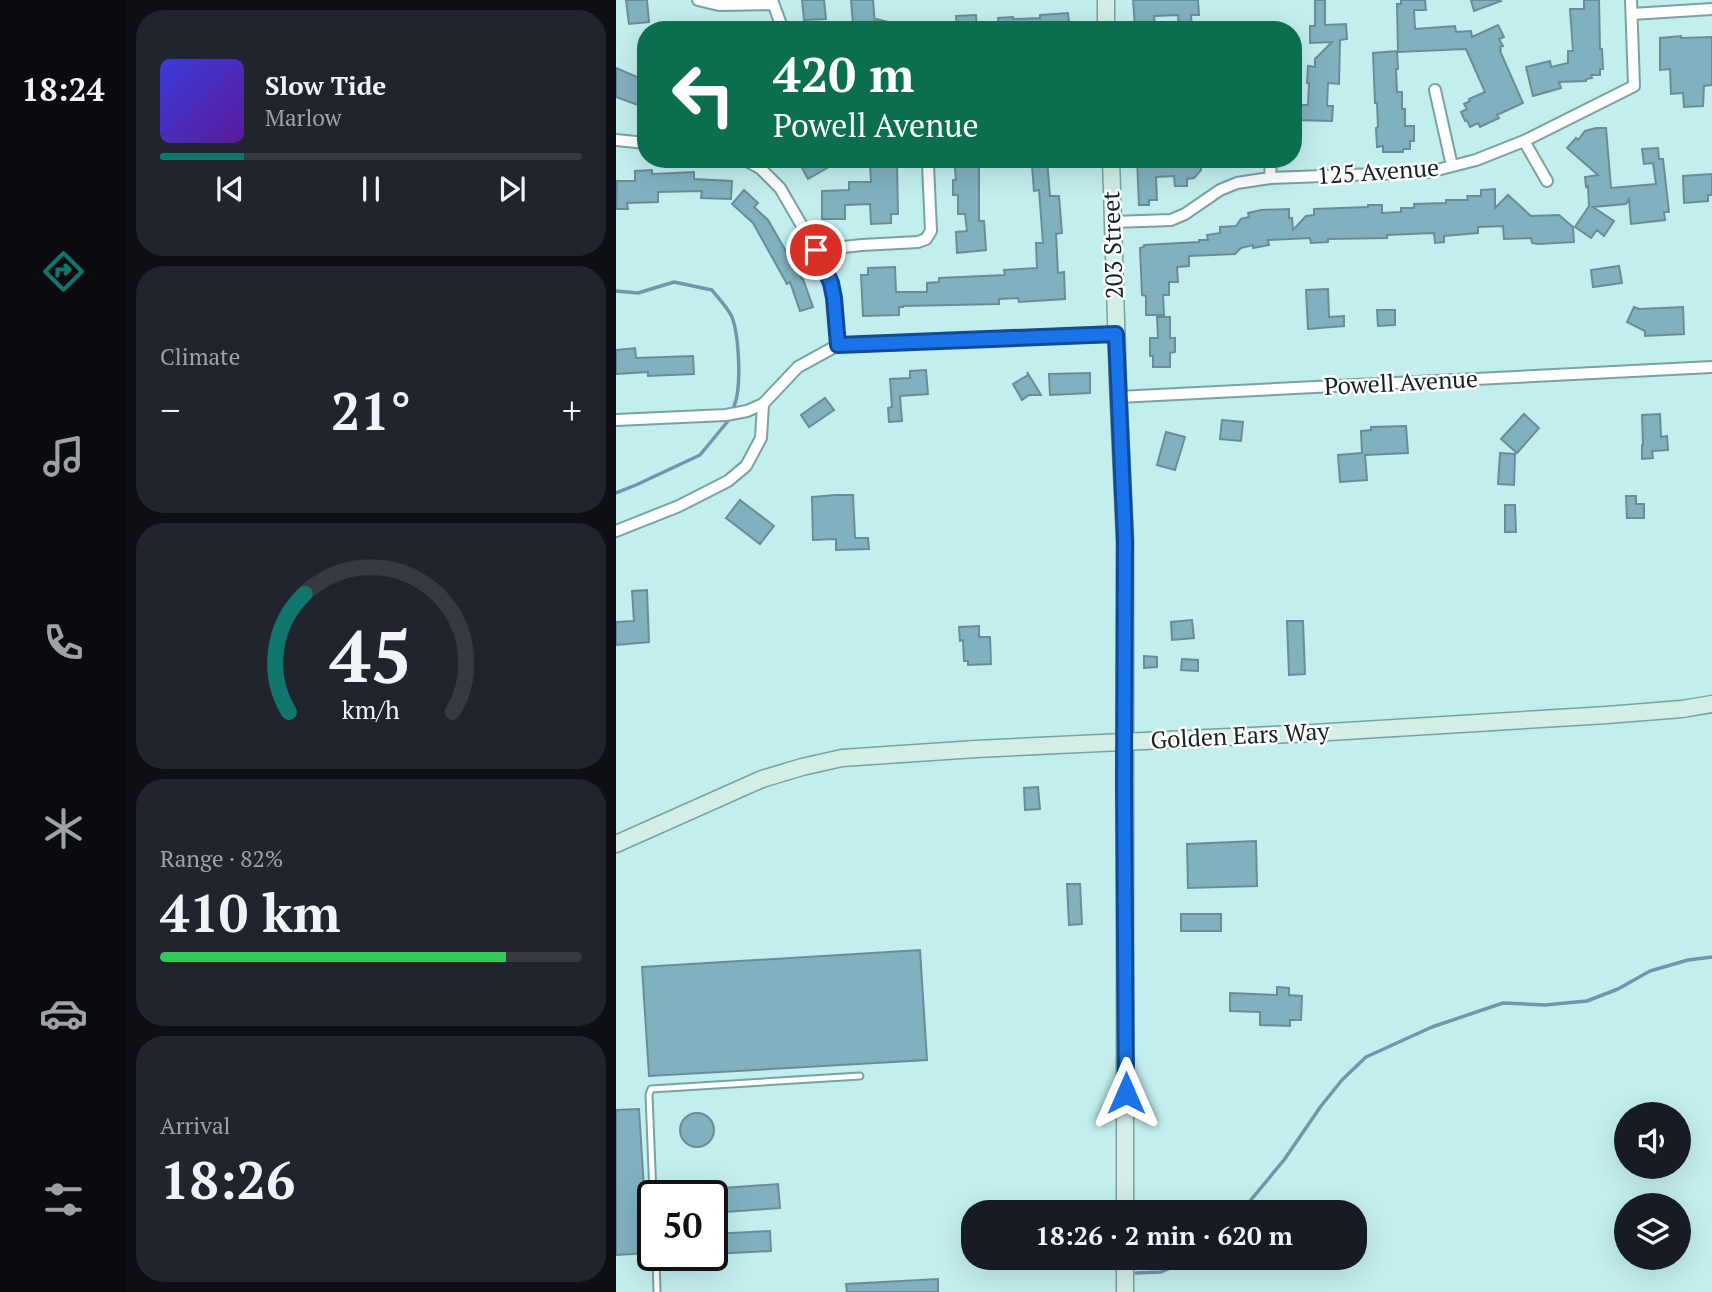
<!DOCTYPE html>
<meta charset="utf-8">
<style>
body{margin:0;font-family:"PT Serif",serif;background:#20242c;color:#f1f3f6;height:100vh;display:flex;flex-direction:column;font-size:26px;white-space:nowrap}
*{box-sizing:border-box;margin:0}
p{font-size:23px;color:#9ea1a6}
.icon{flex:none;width:38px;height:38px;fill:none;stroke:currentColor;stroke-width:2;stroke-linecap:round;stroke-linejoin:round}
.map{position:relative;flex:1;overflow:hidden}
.side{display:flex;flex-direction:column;gap:10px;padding:10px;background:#0d0f14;width:490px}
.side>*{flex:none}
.hud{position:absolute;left:21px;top:21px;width:665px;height:147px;border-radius:28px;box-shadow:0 7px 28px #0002;background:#0b6e4f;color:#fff;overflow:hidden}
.buttons{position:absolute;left:998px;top:1102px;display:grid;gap:14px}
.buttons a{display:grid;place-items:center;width:77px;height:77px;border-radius:50%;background:#171b24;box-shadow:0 7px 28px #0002;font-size:35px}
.speed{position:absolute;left:21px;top:1180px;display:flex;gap:14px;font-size:35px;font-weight:700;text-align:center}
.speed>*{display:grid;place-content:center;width:91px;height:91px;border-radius:50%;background:#171b24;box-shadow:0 7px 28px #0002;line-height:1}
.speed .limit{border:4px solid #111;border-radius:10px;background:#fff;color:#111}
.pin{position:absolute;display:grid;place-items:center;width:60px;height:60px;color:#fff;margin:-30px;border:4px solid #fff;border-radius:50%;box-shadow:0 2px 7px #0007}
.me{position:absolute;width:77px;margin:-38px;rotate:0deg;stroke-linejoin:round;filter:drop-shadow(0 0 5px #0008)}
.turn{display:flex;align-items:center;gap:24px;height:147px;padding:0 21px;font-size:32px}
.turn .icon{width:91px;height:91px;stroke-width:2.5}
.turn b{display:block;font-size:49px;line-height:60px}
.big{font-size:52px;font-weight:700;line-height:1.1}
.side .widget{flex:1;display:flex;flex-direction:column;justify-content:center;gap:10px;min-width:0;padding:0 24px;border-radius:28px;background:#20242c}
.side .dial{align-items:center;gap:0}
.dial svg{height:182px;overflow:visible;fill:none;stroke:#363941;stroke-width:7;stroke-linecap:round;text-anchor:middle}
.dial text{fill:#f1f3f6;stroke:none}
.song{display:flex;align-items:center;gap:21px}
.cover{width:84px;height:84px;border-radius:10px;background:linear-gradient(135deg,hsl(240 70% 55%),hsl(270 70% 35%))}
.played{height:7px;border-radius:4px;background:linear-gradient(90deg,#0f766e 20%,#363941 20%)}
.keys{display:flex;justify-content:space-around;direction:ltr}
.heat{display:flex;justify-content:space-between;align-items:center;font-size:38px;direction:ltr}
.charge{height:10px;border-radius:5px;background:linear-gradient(90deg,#34c759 82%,#363941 0)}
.trip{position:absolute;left:345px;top:1200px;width:406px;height:70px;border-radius:28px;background:#171b24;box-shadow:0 7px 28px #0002;font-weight:700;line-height:70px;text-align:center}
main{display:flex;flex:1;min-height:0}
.dock{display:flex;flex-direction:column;width:126px;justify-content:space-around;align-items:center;background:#090b0e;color:#9ea1a6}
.dock .icon{width:49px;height:49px}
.dock .current{color:#0f766e}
.dock b{font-size:32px;color:#f1f3f6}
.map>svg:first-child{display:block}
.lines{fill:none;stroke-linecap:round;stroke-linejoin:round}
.stream{stroke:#7095ad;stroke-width:3.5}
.building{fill:#81b1bf;stroke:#698d98;stroke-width:2}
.service-casing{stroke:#79a2a2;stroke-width:9}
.minor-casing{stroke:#79a2a2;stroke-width:14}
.secondary-casing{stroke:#79a2a2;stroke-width:19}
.service{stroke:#fff;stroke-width:5}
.minor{stroke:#fff;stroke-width:10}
.secondary{stroke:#d2eee7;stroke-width:16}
.route-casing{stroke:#114b97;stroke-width:18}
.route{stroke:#1a73e8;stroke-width:12}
.labels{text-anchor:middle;stroke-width:5;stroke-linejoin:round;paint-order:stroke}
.street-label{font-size:24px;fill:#132424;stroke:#fff}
</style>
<main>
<nav class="dock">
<b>18:24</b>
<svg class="icon current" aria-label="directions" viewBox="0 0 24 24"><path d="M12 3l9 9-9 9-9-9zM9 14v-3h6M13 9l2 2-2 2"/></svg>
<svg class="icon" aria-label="music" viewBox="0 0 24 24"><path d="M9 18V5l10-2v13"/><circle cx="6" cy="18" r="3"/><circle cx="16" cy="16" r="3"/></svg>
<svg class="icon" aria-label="phone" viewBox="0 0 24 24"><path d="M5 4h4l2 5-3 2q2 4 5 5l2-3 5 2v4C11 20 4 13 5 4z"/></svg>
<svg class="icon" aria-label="climate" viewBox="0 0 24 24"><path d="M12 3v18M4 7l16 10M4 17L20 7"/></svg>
<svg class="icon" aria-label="car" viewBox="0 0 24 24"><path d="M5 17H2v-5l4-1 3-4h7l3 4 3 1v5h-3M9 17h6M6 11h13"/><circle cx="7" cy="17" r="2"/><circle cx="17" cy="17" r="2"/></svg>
<svg class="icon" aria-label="filters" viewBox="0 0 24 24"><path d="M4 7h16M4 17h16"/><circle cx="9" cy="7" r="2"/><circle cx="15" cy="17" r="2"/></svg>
</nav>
<section class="side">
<div class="widget">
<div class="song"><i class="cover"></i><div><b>Slow Tide</b><p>Marlow</p></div></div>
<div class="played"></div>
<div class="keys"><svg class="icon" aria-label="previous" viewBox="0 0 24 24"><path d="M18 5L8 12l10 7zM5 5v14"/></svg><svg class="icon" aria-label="pause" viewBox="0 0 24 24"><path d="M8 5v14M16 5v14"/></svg><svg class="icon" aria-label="next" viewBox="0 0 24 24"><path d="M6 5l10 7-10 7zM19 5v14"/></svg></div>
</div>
<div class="widget"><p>Climate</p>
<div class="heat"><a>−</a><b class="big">21°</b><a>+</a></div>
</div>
<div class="widget dial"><svg viewBox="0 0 100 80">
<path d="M14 69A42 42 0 1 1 86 69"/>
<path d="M14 69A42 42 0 0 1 21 17" stroke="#0f766e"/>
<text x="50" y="56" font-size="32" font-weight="700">45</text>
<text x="50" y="72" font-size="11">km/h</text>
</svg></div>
<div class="widget"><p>Range · 82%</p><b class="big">410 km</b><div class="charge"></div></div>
<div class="widget"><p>Arrival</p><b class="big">18:26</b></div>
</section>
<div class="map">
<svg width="1096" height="1292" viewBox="0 0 1096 1292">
<rect width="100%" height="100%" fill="#c3eeee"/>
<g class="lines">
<path class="stream" d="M0 291 22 293 58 282 96 290C102 298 112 308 116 317 123 336 126 388 118 406
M0 493 20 485 84 455 112 421
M624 1213 668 1160 705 1106 726 1080 750 1057 816 1027 887 1003 929 1005 971 1001 1002 989 1034 971 1072 960 1096 957
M520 1273 545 1272 577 1258"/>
</g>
<path class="building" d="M10 0H31L33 22 13 24Z
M186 0H208L210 19 188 20Z
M235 0H257L259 24 237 25Z
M517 0H582L583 15H575L576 30H563L562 15 538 16 539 26 519 27Z
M699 0H709V25L730 24 731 39 724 40 723 84 712 83 711 106H717L716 121 678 120 679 105H692L693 83H691L692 66 699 67V59L716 42 694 43V26H699Z
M785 0H809L810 10H798L799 29 839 26 840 32 855 31 856 37 882 25 888 37 883 39 887 46 884 47 885 50 884 51 907 103 881 115 883 118 864 127 862 123 854 127 851 120 849 121 845 112 851 109 848 104 854 101 853 99 869 92 850 49 782 52 781 4H785Z
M855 0H884L885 1 858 11Z
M968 0H983L984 49H986L987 69H984V75H975L976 78 970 79V81L943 82 945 88 917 96 910 67 934 61 935 67 952 63V51H957L954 9H968Z
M452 13 454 30H383L382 18 397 17V19L424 18V15Z
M360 15 361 30H341L340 16Z
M261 19 290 27 289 30H258Z
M1065 36V38L1096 37V85L1088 86 1087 106 1068 107 1067 93 1055 94 1054 69 1044 70V38Z
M781 51 782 69H780L781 92H786V109H789V126H798V141H794V149H787V152H767V146L761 147 760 128 762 127 761 103H759L757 53Z
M0 68 30 81V108L0 97Z
M980 128H990L995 188 1040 184 1037 163 1028 164 1026 149 1042 148 1043 159H1047L1053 212H1048L1049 220 1015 224 1013 199 1010 204 977 207 998 221 988 236 981 230 975 238 959 227 973 206 972 186 970 187 969 177 982 175 951 148 960 138 962 140 969 131Z
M191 159H227L192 179 186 168 193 164Z
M338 159H363V221H368L370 250 341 253 340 232 351 231 349 214H342V195H337V180H340Z
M420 159H431L434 196H443L446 233 440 234 442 273 448 272 449 299 403 302 402 298 383 299V304L287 306V307H283V315L247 316 245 275H252V268L279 267 280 292H311V283L323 282V278L389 275 388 270 421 268 420 243H427L423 190 418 191 416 166 421 165Z
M521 159H541V162L585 160V170L578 178 571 179V186H559L558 176 540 177 541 200H533V205H523Z
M281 164 282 214H275V223L255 224 254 204 229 205V219H206V191L233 190V182H255L254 166Z
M36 170V174L78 172V179L116 181 115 199 85 198 86 191 42 192V202L11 203 12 209H0L1 181H19V171Z
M1096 174V195H1092V201L1068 203 1067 176Z
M879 189V208L892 195 915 216 943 215 957 227 958 242 922 244 916 243 915 238 888 239 887 226 862 227V233L828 236V242L819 243 818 233 771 235V238L712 239V242L695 243 694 238 652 240 653 245 637 248V245L625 248 619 254 573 256V266L561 267 562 282H553V295H547L548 315H530V296L526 295 524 248 528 247V245L583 242V240H592L591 235 604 233V227L620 226 625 219 633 217 632 213 645 210 673 209V218H676L677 230 690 216 698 215V209L752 207V205H766V213L785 212V208H798V204L830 203V200H852L851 196H865V190Z
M128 190 142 203 138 207 152 220 186 279H187L197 307 184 311 174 282 171 284 137 223 116 204Z
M1003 266 1006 283 977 287 975 270Z
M712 289 713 317 728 316V326L692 329 690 290Z
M1018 307 1023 309 1067 307 1068 334 1029 336V331L1011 322Z
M761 310H779V325L762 326Z
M541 317H554V338H559V352L554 353V367H537V356H534V338H542Z
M19 348 20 358 77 356 78 374 32 376V372L0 374V350Z
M310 370 312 394 284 396 286 421 273 422 272 408 276 407 274 379 294 378V371Z
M411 372 425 395H413L406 400 397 384 412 375Z
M474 373V393L434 395 433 374Z
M209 398 218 410 193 427 185 415Z
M908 414 923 428 901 453 885 439Z
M1044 414 1045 437 1051 436 1052 450 1036 451 1037 458 1026 459V445H1027L1026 415Z
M606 420 627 422 625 441 604 439Z
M790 426 792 453 749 455 751 480 724 482 722 455 746 453 745 431 755 430V427Z
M550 432 569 437 559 470 541 465Z
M884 453 899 454 898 485 882 484Z
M220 495H237L239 538H252L253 549 220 550V539L197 540 196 497Z
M1010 496H1020V504H1028V518H1011Z
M124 500 158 526 144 544 110 518Z
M889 505H899L900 532H889Z
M31 590 33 642 0 645V622L18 621 16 591Z
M576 620 578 638 556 640 555 622Z
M671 621H687L689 674 673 675Z
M363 626V637H374L375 664 352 665V661H348L347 640 344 641 343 627Z
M528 656 541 657V667L528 668Z
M566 659 582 660V671L565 670Z
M422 787 424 809 409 810 408 788Z
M640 841 641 886 572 888 571 844Z
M451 884H464L466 924 453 925Z
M565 914H605V931H565Z
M304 950 311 1060 33 1076 26 967Z
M661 987 673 988V995L686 996 685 1020H674V1026L644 1025V1012L614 1011V993L661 995Z
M23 1109 32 1253 0 1255V1110Z
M64 1130a17 17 0 1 1 34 0a17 17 0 1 1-34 0Z
M162 1184 164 1208 108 1212 107 1188Z
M154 1231 155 1251 98 1254 97 1234Z
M322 1279V1292H231L230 1284Z"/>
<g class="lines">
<defs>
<path id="service" d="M37 1195 33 1095 35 1089 244 1076
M40 1255 41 1292"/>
<path id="minor" d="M82 0 103 5 157 4
M156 0 167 30
M1016 14 1096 9
M819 90 836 166
M0 140 30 143
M908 141 931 181
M127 159 144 168 164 188 200 250 215 283 218 297 222 345
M654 178 655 159
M497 222 555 220 569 214 604 190 621 183 654 178 813 172 860 160 908 141 1018 86 1015 0
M200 250 246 245 302 242 310 239 315 231 312 165 310 159
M502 397 1096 367
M0 420 110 415 131 411 147 404 182 367 222 345 500 334
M0 531 63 506 112 481 130 466 145 438 147 404"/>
<path id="secondary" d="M490 0V30
M495 159 502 384 509 541V1213
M0 844 146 779 186 767 226 758 360 749 697 733 991 715 1066 709 1096 704
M509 1292V1258"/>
</defs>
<use href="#service" class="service-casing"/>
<use href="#minor" class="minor-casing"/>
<use href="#secondary" class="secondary-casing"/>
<use href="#service" class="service"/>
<use href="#minor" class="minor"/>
<use href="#secondary" class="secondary"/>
</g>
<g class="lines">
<defs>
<path id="route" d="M200 250 215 283 218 298 222 345 500 334 509 541 508 781 510 1093"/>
</defs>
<use href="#route" class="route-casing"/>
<use href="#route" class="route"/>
</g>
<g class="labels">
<g class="street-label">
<text transform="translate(762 172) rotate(-4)" y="8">125 Avenue</text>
<text transform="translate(497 245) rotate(-92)" y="8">203 Street</text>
<text transform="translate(785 383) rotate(-3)" y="8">Powell Avenue</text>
<text transform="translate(624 736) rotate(-3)" y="8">Golden Ears Way</text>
</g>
</g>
</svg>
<div class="buttons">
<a><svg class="icon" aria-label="sound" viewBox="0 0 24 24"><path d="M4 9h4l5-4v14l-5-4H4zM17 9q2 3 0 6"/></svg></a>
<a><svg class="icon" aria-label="layers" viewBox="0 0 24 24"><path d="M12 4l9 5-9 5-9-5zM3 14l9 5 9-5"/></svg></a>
</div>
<div class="speed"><div class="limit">50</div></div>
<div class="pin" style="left:200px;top:250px;background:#d93025"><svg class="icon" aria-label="arrive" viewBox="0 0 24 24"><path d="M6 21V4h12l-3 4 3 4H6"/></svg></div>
<svg class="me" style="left:510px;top:1093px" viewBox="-20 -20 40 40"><path d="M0-17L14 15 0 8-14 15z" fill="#1a73e8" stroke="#fff" stroke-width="4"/></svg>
<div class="trip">18:26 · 2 min · 620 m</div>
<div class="hud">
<div class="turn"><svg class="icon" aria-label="left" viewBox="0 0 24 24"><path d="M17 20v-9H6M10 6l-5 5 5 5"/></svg><div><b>420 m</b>Powell Avenue</div></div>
</div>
</div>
</main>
